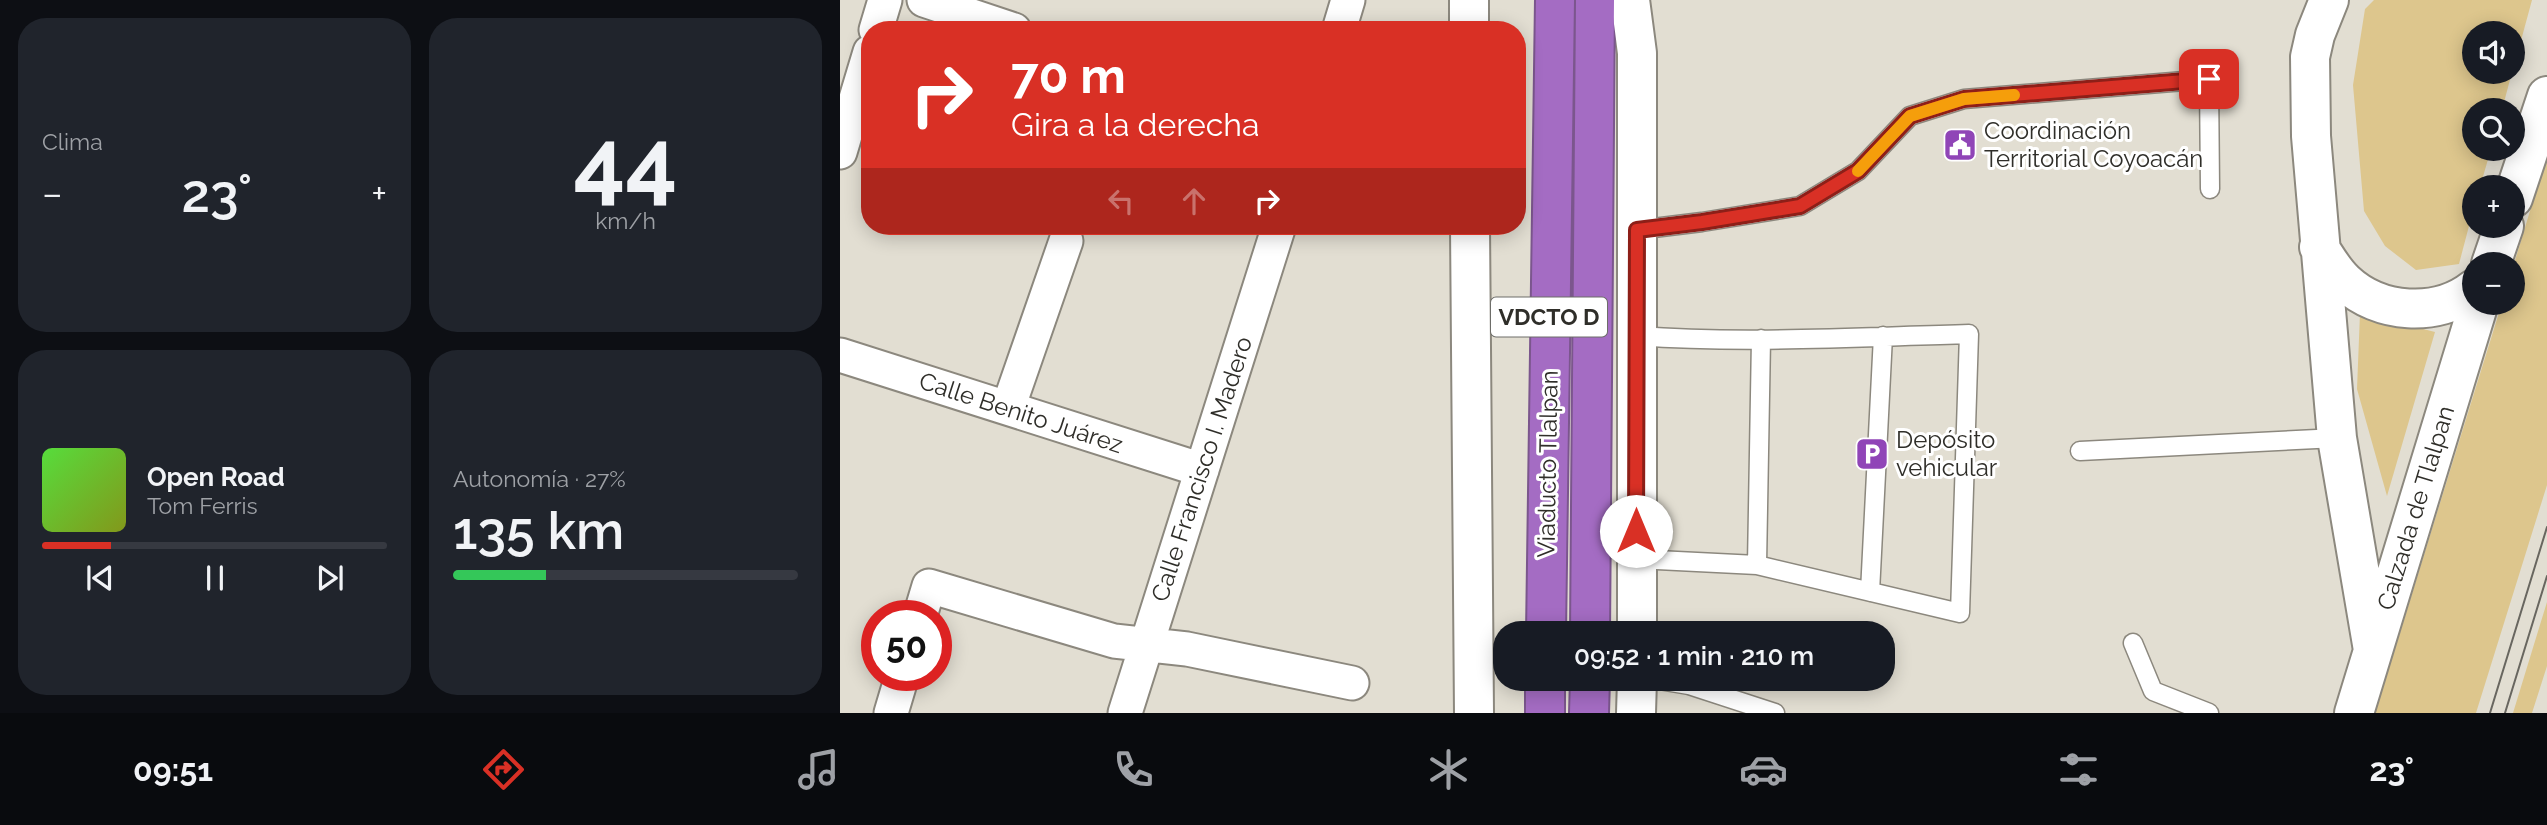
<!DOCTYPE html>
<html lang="es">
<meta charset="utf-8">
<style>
body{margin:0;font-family:Raleway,sans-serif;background:#20242c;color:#f1f3f6;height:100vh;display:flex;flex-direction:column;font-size:26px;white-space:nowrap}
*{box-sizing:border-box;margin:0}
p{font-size:23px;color:#9ea1a6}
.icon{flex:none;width:38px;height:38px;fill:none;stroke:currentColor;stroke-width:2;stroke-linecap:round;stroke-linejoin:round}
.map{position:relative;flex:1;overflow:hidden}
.sheet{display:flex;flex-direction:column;gap:18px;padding:18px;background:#0d0f14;width:840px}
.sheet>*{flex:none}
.banner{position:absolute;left:21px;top:21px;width:665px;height:214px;border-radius:28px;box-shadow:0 4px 18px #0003;background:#d93025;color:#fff;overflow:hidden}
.fabs{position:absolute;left:1622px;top:21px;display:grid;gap:14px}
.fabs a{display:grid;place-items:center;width:63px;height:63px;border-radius:50%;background:#171b24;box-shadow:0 4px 18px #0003;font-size:35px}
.speed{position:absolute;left:21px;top:600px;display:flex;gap:14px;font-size:35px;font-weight:700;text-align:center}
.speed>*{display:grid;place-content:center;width:91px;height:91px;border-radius:50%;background:#171b24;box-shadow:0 4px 18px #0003;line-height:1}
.speed .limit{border:10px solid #d22;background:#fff;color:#111}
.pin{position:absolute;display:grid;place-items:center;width:60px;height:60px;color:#fff;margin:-30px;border-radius:14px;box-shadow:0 4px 10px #0006}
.me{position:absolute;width:77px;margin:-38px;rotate:0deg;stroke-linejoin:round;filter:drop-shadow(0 0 5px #0008)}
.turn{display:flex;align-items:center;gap:24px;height:147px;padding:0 35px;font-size:32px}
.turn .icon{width:91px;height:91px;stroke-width:2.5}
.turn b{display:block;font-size:49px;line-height:60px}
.lanes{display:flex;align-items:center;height:66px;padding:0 35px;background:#0003;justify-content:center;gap:35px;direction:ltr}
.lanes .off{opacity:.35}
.big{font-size:52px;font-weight:600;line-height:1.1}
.sheet .tile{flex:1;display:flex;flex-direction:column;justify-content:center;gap:10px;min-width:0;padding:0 24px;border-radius:28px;background:#20242c}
.sheet .dial{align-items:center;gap:0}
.dial b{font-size:91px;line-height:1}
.song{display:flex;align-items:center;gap:21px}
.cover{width:84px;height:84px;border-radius:10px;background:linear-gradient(135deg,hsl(110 70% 55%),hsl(70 70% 35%))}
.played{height:7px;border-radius:4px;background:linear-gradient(90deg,#d93025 20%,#363941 20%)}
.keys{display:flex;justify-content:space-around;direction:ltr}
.heat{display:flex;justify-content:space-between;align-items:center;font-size:38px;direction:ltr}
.charge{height:10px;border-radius:5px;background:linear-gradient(90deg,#34c759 27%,#363941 0)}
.sheet .tiles{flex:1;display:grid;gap:18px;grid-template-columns:repeat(2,1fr)}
.trip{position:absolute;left:653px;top:621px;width:402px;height:70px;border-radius:28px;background:#171b24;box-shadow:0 4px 18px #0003;font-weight:600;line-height:70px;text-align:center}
.tab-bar{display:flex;height:112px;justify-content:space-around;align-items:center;background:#090b0e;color:#9ea1a6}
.tab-bar .icon{width:49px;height:49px}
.tab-bar .selected{color:#d93025}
.tab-bar b{font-size:32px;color:#f1f3f6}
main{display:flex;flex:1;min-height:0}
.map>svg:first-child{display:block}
.green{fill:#ddc68d}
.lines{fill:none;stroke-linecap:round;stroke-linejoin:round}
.service-casing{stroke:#8c887e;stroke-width:21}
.minor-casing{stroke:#8c887e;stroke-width:37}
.secondary-casing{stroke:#8c887e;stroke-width:42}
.motorway-casing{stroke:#7b568d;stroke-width:42}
.service{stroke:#fff;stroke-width:18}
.minor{stroke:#fff;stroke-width:33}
.secondary{stroke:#fff;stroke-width:38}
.motorway{stroke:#a46cc3;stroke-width:38}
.tram{stroke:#68665f;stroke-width:2}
.route-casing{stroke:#8d1f18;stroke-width:18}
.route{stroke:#d93025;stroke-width:12}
.slow{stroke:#f59e0b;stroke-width:12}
.labels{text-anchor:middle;stroke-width:6;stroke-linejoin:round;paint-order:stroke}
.shield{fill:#fff;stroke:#6d6d69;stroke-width:2}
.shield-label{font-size:23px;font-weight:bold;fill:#2f2e29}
.poi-label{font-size:24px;fill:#2f2e29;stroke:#fff;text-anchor:start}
.street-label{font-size:24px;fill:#2f2e29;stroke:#fff}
</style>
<main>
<section class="sheet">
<div class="tiles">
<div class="tile"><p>Clima</p>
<div class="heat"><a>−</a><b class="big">23°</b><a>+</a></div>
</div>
<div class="tile dial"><b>44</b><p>km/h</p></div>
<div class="tile">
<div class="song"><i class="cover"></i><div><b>Open Road</b><p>Tom Ferris</p></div></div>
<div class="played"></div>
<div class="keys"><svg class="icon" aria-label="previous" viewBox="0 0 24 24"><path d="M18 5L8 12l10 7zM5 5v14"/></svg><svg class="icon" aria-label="pause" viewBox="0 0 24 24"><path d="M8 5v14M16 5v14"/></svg><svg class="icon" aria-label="next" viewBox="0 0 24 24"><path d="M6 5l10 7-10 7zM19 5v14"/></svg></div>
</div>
<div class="tile"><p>Autonomía · 27%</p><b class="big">135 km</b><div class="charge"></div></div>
</div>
</section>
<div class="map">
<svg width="1707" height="713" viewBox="0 0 1707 713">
<rect width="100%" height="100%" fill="#e2ded2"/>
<path class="green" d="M1534 0H1692L1673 70V33H1634V72H1672L1662 110H1634V149H1651L1640 187H1634V207L1619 264 1576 270 1545 246 1524 211 1513 85 1525 9Z
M1707 155V485L1636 713H1535L1662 303H1673V267Z
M1520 313 1595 332 1547 496 1517 389Z
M1707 602V666L1692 713H1673Z"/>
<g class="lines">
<defs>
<path id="service" d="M797 230 862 222 960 206 1018 171 1070 116 1124 99 1369 79 1370 189
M797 336C907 344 1018 337 1129 334L1120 613 917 565 921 339
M1240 451 1497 438
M797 559 917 565
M1030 592 1043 336
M1293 643 1313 691 1369 713
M813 679 849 685 935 713"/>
<path id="minor" d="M84 0 174 30
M36 30 45 0
M499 30 508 0
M0 152 30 52
M0 355 362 470
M168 408 226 241
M80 616 89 586 274 641 347 649 512 683
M51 713 62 676
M285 713 439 226"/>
<path id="secondary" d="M629 0V30
M790 0 797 53V634
M1489 0 1475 35 1470 57 1471 136 1497 438 1533 650
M1673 198 1707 96
M630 226 634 713
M1479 247C1487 259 1494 272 1505 282 1539 314 1597 318 1634 289
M1651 264 1664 226
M796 713 797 679
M1514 713 1639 303"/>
<path id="motorway" d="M706 634 715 0
M750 634 755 0
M705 713V679
M749 713 750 679"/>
</defs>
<use href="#service" class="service-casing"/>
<use href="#minor" class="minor-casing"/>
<use href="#secondary" class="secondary-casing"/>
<use href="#motorway" class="motorway-casing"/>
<use href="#service" class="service"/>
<use href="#minor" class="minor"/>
<use href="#secondary" class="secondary"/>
<use href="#motorway" class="motorway"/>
<path class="tram" d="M1650 713 1707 527
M1665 713 1707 576"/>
</g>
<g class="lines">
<defs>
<path id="route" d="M796 531 797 230 862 222 960 206 1018 171 1070 116 1124 99 1369 79"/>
</defs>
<use href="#route" class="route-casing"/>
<use href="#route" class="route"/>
<path class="slow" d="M1018 171 1070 116 1124 99 1174 95"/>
</g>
<defs>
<symbol id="civic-square" viewBox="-11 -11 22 22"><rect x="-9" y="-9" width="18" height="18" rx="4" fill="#9045b7" stroke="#fff"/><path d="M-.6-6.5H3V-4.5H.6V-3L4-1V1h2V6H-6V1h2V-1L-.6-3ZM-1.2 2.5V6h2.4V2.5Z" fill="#fff"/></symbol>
<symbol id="parking-square" viewBox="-11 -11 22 22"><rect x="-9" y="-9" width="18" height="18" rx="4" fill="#9045b7" stroke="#fff"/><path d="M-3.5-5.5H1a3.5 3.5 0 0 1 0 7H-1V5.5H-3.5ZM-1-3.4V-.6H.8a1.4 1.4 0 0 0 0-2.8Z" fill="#fff"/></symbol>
</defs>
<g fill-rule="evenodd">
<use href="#civic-square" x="1101" y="126" width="38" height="38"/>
<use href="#parking-square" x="1013" y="435" width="38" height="38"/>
</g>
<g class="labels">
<rect class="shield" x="651" y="297.5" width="116" height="39" rx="5"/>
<g class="shield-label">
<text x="709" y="325">VDCTO D</text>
</g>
<g class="poi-label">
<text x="1144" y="139">Coordinación<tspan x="1144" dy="28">Territorial Coyoacán</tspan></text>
<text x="1056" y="448">Depósito<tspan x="1056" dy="28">vehicular</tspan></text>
</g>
<g class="street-label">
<text transform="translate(181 413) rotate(18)" y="8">Calle Benito Juárez</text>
<text transform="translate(708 464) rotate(-89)" y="8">Viaducto Tlalpan</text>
<text transform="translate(362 469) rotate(-72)" y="8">Calle Francisco I. Madero</text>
<text transform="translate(1576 508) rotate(-73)" y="8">Calzada de Tlalpan</text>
</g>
</g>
</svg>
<div class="fabs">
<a><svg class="icon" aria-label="sound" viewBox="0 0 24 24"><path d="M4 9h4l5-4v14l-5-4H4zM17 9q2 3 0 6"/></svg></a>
<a><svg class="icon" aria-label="search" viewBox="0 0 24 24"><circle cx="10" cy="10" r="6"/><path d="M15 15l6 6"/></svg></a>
<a>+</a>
<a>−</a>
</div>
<div class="speed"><div class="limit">50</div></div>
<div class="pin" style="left:1369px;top:79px;background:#d93025"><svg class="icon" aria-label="arrive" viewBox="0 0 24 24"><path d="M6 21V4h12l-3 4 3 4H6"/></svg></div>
<svg class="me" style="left:796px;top:531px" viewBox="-20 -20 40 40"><circle r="19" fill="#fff"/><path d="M0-13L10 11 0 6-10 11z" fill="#d93025"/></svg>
<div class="trip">09:52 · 1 min · 210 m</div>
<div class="banner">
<div class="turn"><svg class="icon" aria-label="right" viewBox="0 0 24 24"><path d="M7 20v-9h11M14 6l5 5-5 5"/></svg><div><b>70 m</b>Gira a la derecha</div></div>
<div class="lanes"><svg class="icon off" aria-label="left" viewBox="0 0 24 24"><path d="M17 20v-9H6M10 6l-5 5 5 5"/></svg><svg class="icon off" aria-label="ahead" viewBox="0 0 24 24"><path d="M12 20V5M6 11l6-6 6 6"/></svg><svg class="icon" aria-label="right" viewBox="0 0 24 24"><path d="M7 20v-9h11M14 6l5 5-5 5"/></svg></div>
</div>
</div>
</main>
<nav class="tab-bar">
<b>09:51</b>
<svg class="icon selected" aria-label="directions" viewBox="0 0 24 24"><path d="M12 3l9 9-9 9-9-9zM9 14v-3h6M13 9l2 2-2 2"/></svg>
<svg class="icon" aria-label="music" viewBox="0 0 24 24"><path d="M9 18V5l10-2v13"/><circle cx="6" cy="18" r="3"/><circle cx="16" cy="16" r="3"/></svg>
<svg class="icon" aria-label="phone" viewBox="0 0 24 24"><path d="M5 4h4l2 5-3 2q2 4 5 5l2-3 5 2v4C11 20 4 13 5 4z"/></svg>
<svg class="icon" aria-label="climate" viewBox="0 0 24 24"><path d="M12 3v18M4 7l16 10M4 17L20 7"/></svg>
<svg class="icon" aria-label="car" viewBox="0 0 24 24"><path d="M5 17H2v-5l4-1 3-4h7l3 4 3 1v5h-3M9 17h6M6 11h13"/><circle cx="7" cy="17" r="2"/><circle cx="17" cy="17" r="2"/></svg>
<svg class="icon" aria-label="filters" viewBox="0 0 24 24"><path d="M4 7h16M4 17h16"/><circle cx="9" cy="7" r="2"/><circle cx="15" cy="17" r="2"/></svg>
<b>23°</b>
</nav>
